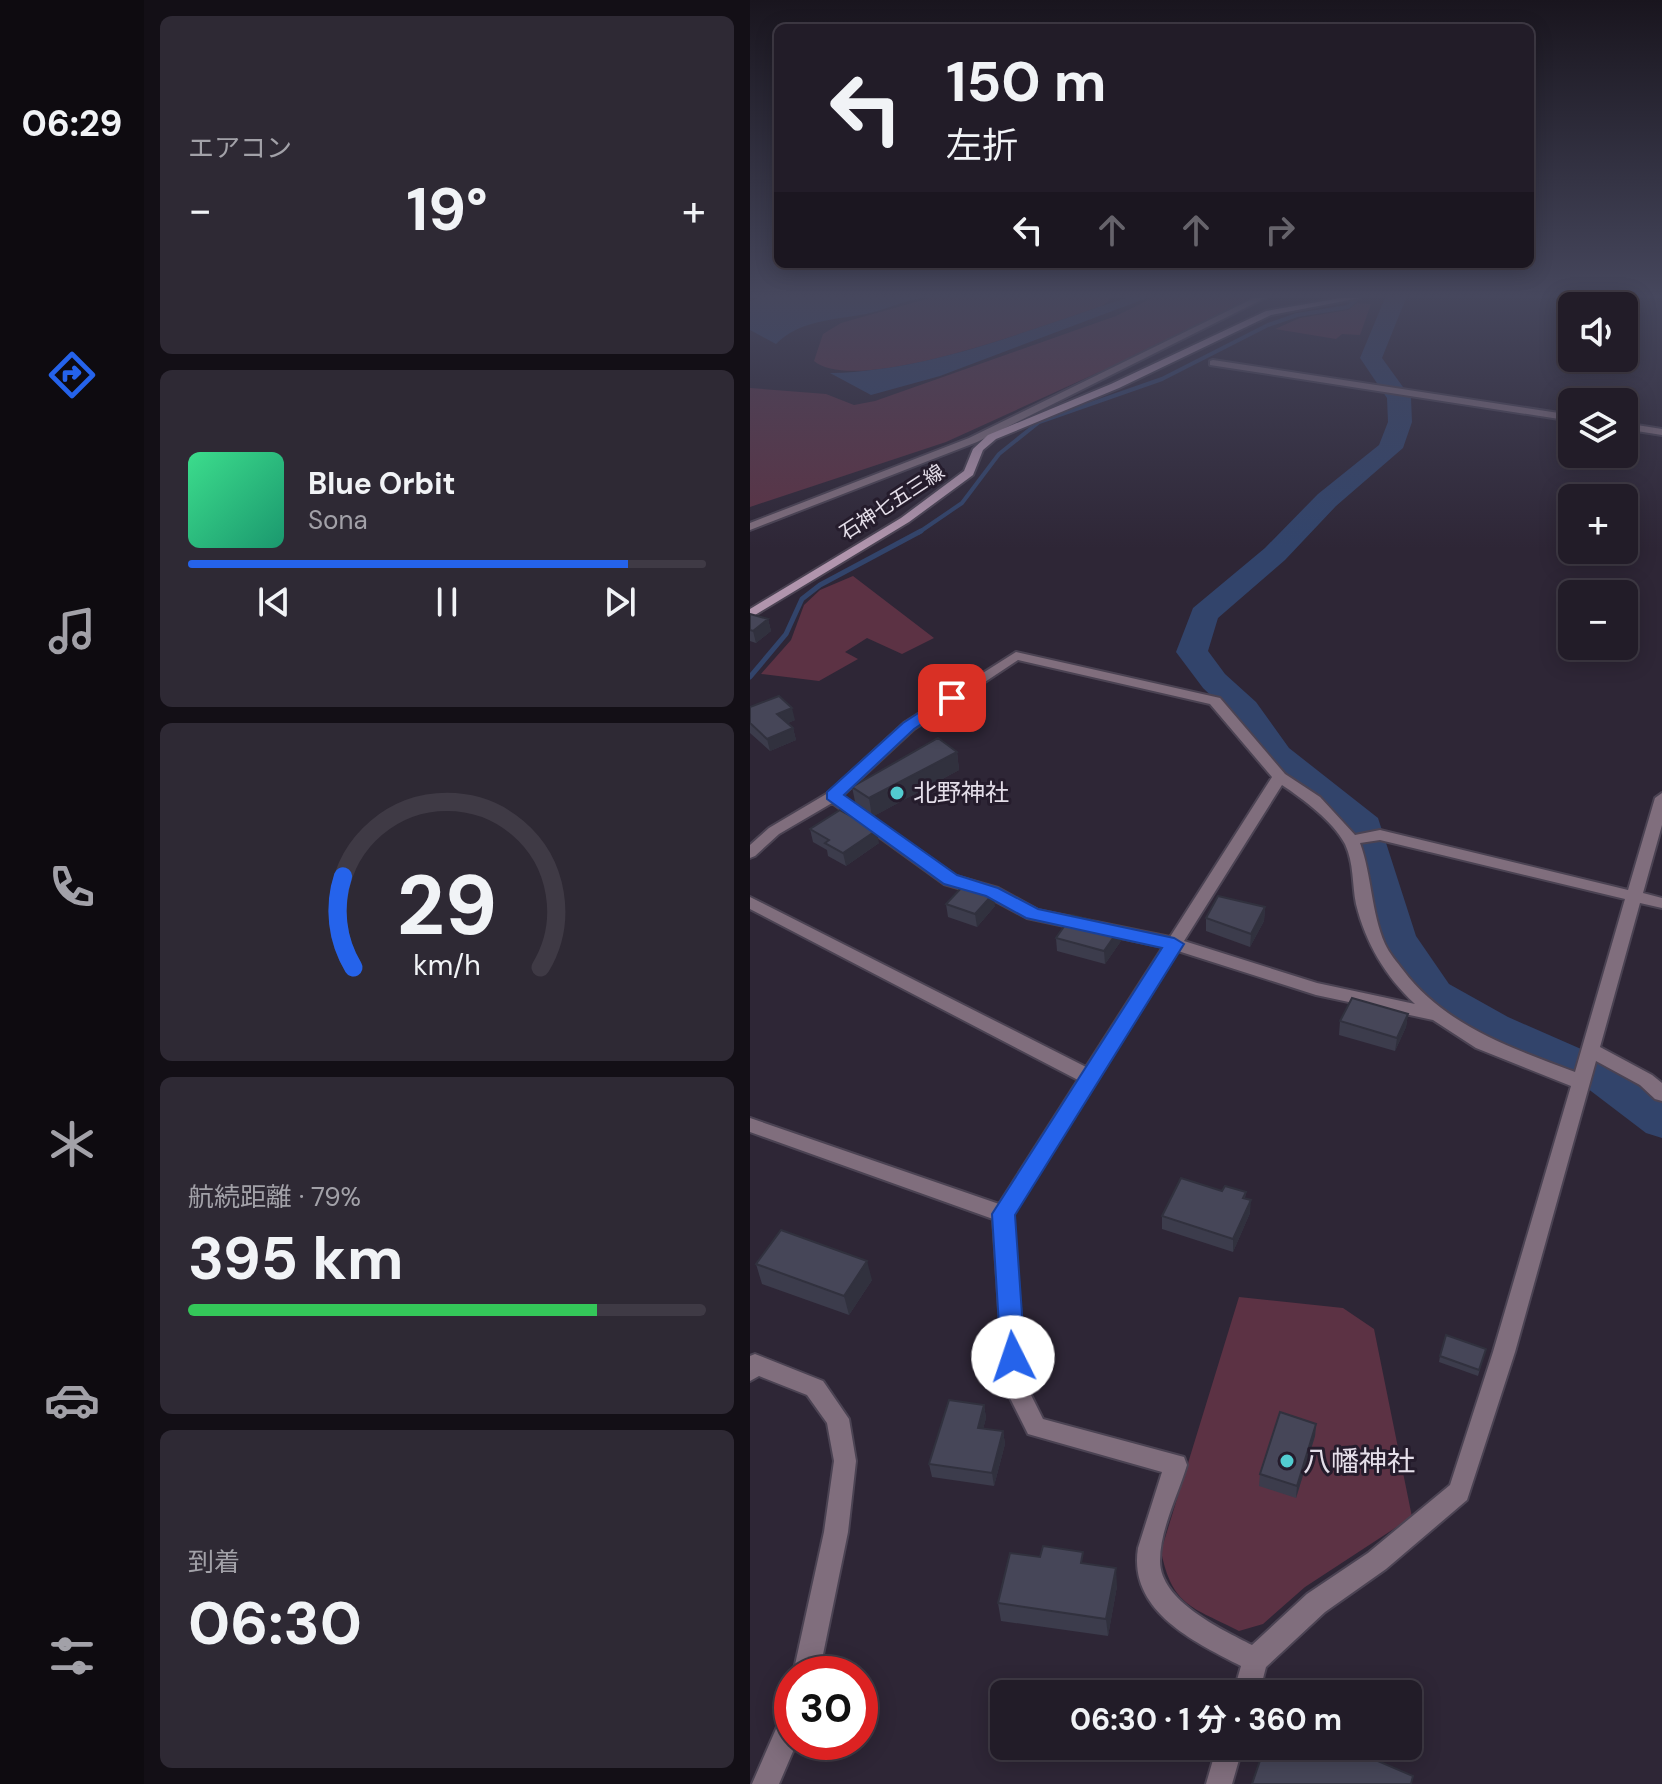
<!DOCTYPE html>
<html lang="ja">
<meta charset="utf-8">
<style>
body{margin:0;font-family:"DM Sans","Noto Sans JP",sans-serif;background:#2e2934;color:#f1f3f6;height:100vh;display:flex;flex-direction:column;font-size:30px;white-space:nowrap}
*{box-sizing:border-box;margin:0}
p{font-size:26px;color:#a2a1a8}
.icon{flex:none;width:44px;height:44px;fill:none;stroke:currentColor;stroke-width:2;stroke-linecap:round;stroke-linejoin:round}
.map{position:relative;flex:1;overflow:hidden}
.drawer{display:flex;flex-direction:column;gap:16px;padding:16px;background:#130f16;width:606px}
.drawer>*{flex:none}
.guide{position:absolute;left:24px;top:24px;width:760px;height:244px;border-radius:12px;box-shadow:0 4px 20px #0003,0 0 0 2px #3f3a45;background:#221c28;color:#f1f3f6;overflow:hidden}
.controls{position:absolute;left:808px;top:292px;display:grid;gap:16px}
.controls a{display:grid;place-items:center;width:80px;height:80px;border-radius:12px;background:#221c28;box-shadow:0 4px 20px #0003,0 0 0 2px #3f3a45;font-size:40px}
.speed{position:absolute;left:24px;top:1656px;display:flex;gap:16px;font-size:40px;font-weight:700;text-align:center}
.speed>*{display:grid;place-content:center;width:104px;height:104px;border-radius:50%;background:#221c28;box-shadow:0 4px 20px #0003,0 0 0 2px #3f3a45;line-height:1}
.speed .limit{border:12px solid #d22;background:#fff;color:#111}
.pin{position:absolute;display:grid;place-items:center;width:68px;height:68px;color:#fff;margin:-34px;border-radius:16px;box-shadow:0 4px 12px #0006}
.me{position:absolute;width:88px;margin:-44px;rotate:356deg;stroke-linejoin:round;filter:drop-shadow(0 0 6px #0008)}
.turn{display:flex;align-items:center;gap:28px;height:168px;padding:0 40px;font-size:36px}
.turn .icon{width:104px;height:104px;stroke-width:2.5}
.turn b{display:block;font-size:56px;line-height:68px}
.lanes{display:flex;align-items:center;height:76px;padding:0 40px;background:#0003;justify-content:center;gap:40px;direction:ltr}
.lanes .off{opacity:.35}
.big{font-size:60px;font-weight:700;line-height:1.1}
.drawer .tile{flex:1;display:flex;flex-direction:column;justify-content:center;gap:12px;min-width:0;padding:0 28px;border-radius:12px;background:#2e2934}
.drawer .dial{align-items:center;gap:0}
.dial svg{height:208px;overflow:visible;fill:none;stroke:#3f3a45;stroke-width:7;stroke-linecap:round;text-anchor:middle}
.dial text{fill:#f1f3f6;stroke:none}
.song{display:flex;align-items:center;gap:24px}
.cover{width:96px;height:96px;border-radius:12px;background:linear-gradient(135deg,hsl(150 70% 55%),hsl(160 70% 35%))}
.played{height:8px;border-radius:4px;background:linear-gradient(90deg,#2563eb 85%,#3f3a45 85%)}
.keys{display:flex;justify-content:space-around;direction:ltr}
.heat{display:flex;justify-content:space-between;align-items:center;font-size:44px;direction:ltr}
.charge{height:12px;border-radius:6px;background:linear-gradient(90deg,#34c759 79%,#3f3a45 0)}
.trip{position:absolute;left:240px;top:1680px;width:432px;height:80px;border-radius:12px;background:#221c28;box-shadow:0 4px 20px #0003,0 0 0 2px #3f3a45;font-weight:700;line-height:80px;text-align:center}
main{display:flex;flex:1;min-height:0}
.dock{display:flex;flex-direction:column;width:144px;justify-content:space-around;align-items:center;background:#0e0b10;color:#a2a1a8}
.dock .icon{width:56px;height:56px}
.dock .selected{color:#2563eb}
.dock b{font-size:36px;color:#f1f3f6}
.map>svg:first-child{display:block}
.green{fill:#5c3244}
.water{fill:#32446b}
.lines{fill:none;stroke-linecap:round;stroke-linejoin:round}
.stream-far1{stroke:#32446b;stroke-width:4}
.stream{stroke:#32446b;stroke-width:5}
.river{fill:#32446b;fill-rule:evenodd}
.street-casing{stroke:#4b4353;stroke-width:4}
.secondary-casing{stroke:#4b4353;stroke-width:4}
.street{fill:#806e7d;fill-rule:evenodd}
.secondary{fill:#b195ad;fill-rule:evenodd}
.wall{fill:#3c3c4c}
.shaded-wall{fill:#31313e}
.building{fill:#464658;stroke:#31313e;stroke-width:2}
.route{fill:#2563eb;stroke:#184099;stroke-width:2}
.poi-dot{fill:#52ccd0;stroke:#251c2c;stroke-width:3}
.labels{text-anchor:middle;stroke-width:6;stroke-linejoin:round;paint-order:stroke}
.far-street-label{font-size:20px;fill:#e4dee9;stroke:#251c2c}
.poi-label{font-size:24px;fill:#e4dee9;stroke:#251c2c;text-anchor:start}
.near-poi-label{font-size:28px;fill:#e4dee9;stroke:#251c2c;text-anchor:start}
</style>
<main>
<nav class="dock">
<b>06:29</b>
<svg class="icon selected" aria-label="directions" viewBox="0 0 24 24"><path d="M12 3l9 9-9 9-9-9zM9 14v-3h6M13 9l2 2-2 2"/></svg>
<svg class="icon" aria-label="music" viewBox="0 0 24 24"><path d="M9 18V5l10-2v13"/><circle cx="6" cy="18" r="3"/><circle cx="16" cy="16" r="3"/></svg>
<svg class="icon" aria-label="phone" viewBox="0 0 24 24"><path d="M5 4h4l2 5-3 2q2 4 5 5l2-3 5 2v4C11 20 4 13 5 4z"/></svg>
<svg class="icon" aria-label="climate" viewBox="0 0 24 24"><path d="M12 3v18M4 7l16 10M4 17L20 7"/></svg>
<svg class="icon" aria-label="car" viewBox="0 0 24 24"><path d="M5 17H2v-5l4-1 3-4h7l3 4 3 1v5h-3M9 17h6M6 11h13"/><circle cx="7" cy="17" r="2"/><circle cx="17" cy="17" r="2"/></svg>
<svg class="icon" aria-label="filters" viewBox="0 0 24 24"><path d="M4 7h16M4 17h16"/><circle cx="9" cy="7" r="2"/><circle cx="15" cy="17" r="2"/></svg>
</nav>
<section class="drawer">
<div class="tile"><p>エアコン</p>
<div class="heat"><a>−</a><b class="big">19°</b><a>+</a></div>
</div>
<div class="tile">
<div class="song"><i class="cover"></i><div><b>Blue Orbit</b><p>Sona</p></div></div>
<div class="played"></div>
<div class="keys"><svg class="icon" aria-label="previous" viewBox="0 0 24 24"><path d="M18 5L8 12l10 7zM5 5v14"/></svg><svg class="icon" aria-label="pause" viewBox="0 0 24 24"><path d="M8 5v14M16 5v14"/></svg><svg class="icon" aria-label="next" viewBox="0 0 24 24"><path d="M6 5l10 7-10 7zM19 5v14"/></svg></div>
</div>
<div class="tile dial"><svg viewBox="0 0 100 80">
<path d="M14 69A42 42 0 1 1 86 69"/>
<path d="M14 69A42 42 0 0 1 10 34" stroke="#2563eb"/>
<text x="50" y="56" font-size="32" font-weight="700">29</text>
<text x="50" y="72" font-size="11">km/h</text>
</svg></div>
<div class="tile"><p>航続距離 · 79%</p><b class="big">395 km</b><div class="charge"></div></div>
<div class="tile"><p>到着</p><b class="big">06:30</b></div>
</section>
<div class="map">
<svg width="912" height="1784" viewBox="0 0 912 1784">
<rect width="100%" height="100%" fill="#2e2636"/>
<path class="green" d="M180 298H362L352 306C296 324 108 397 64 361L73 334 91 323Z
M402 298H499L402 348 196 442 0 507V388L76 394 104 405 125 401 366 316Z
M607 303 621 304 610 335 592 334 586 339 525 329 550 318 598 310Z
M103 576 184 638 152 654 117 638 95 652 108 659 69 681 11 674 41 640 54 605 70 590Z
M489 1297 593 1308 624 1329 662 1517 555 1587 513 1624 489 1631C443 1607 422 1607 411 1551Z"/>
<path class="water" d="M9 298H172C152 301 135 310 116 314 84 320 50 320 26 344L0 330V301Z
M376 298H397L190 376 121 395 80 373C181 371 280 329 376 298Z"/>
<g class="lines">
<path class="stream-far1" d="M168 533 212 503 249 454 289 422 412 379 518 325 547 315 598 307 608 298"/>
<path class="stream" d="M0 677 36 634 52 599 70 585 171 531"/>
<path class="river" d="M635 298H656L632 358 661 398 662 422 653 448 586 506 535 560 468 618 458 651 475 674 506 702 539 748 628 818 666 936 699 984 758 1017 863 1063 912 1098V1138L896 1133 833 1085 728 1039 671 1004 627 938 598 831 515 762 482 716 453 688 426 652 443 608 515 548 568 494 629 445 638 422 637 398 610 358Z"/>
<defs>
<path id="street" d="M504 298H515L227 442 0 530V523L219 438Z
M463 360 822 415V421L460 365V361Z
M874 423 912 429V435L874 429Z
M266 652 470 698 535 774 570 797 605 835 630 830 878 890 905 798 912 793V825L893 893 912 898V908L890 903 850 1047 902 1075 912 1083V1101L905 1099 890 1085 846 1061 765 1352 717 1500 636 1569 575 1612 516 1667 509 1694H483L491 1666C444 1642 378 1611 388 1548L412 1472 278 1434 254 1386 243 1219 0 1132V1118L249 1204 328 1080 0 909V897L336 1067 413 947 277 918 236 896 194 884 82 803 29 834 5 856 0 858V845L19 828 78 793 154 723ZM268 660 460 704 522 777 420 937 288 910 248 888 206 876 92 796 164 729ZM532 785C553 799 583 821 595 844 604 863 602 884 606 904 616 944 635 976 665 1004L567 983 434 941ZM630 840 875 899 825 1072C762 1048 695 1026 653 970 647 962 639 953 635 944 621 912 622 876 610 843ZM428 951 566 995 683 1020 726 1048 821 1086 743 1352 700 1485 618 1553 557 1594 502 1645C471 1629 410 1601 410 1561 410 1529 428 1495 437 1465L434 1457 293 1419 276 1385 263 1215Z
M5 1354 73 1381 99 1419 106 1461 98 1532 69 1674H43L74 1532 84 1461 77 1423 57 1395 9 1376 0 1381V1356Z
M42 1709V1742H47L29 1784H2L33 1713Z
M467 1746H493L482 1784H456Z"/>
<path id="secondary" d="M591 298H610L521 315 369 388 246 439 233 450 223 475 159 522 0 618V609L151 518 214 471 223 449 238 435 361 384 516 311Z"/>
</defs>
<use href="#street" class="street-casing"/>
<use href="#secondary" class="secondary-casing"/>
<use href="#street" class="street"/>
<use href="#secondary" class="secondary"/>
</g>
<path class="wall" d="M0 614 18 619 21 631 6 643 0 641Z
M0 707 45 720 38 723 43 728 46 740 20 751 0 733Z
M207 752 209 770 122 817 106 806 102 787Z
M60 829 129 843 96 866 78 856 77 850 63 842Z
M196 904 245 906 227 927 198 917Z
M515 907 514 921 500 947 456 931V918Z
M306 938 371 941 355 964 307 951Z
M658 1014 656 1027 645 1051 589 1035 590 1021Z
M472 1191 496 1192 495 1198 500 1213 483 1252 412 1229V1216Z
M6 1264 122 1280 99 1315 12 1284Z
M734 1355 728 1376 689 1362 690 1356Z
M234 1405 236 1418 233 1429 253 1431 255 1444 244 1486 182 1477 179 1464Z
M566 1424 565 1436 546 1498 509 1486 510 1474Z
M334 1563 367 1586 358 1636 251 1621 248 1603Z"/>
<path class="shaded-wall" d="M18 619 21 631 6 643 3 631Z
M42 708 45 720 30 726 27 714Z
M43 728 46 740 20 751 17 739Z
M207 752 209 770 122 817 119 798Z
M127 830 129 843 96 866 93 853Z
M244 893 245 906 227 927 225 914Z
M515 907 514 921 500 947 501 934Z
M370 928 371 941 355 964 354 951Z
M658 1014 656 1027 645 1051 647 1038Z
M501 1200 500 1213 483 1252V1239Z
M117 1261 122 1280 99 1315 94 1296Z
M234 1405 236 1418 230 1441 228 1428Z
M566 1424 565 1436 546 1498 547 1486Z
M253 1431 255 1444 244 1486 242 1473Z
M366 1568 367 1586 358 1636 356 1619Z"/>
<path class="building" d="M0 614 18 619 3 631 0 630Z
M29 696 42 708 27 714 43 728 17 739 0 723V707Z
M188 738 207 752 119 798 102 787Z
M90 810 127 830 93 853 75 843 79 840 60 829Z
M215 884 244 893 225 914 196 904Z
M468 896 515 907 501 934 456 918Z
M322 915 370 928 354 951 306 938Z
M602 998 658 1014 647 1038 590 1021Z
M431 1178 472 1191 475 1186 496 1192 493 1198 501 1200 483 1239 412 1216Z
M31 1230 117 1261 94 1296 6 1264Z
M696 1335 736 1349 729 1370 690 1356Z
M199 1400 234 1405 228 1428 253 1431 242 1473 179 1464Z
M530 1412 566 1424 547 1486 510 1474Z
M293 1546 333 1552 331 1563 366 1568 356 1619 248 1603 260 1553 290 1557Z
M515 1746H593L663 1776 661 1784H502Z"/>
<linearGradient id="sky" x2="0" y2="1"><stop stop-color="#19151e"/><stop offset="0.54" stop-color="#46475d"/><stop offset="1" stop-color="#46475d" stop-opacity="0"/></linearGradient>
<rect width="912" height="548" fill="url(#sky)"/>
<path class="route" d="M196 695 210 698 164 729 94 795 207 875 248 888 288 909 424 938 434 944 265 1215 275 1357 271 1365 263 1368 254 1365 251 1357 242 1214 412 948 276 918 236 896 194 884 77 799V792L153 723Z"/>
<g class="poi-dot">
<circle cx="147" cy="793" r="8"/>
<circle cx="537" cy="1461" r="8"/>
</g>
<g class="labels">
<g class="far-street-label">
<text transform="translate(142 502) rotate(-33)" y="7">石神七五三線</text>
</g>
<g class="poi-label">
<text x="163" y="801">北野神社</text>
</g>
<g class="near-poi-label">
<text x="553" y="1471">八幡神社</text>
</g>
</g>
</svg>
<div class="controls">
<a><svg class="icon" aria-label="sound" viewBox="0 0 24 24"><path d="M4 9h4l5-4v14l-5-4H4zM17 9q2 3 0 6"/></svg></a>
<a><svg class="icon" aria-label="layers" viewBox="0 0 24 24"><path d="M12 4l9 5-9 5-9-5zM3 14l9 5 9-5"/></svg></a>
<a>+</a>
<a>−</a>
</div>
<div class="speed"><div class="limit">30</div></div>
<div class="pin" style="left:202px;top:698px;background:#d93025"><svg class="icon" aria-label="arrive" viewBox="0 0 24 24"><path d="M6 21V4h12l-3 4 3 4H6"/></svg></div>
<svg class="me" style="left:263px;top:1357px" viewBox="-20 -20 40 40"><circle r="19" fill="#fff"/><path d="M0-13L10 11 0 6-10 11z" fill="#2563eb"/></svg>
<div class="trip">06:30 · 1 分 · 360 m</div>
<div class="guide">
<div class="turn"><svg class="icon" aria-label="left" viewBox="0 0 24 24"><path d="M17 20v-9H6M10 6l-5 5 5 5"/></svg><div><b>150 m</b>左折</div></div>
<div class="lanes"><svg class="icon" aria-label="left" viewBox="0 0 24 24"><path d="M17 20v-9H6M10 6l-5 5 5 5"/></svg><svg class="icon off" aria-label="ahead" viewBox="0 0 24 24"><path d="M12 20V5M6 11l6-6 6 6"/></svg><svg class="icon off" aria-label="ahead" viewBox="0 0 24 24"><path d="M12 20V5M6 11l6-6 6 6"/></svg><svg class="icon off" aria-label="right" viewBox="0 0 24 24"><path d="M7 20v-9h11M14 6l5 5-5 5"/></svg></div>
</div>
</div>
</main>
